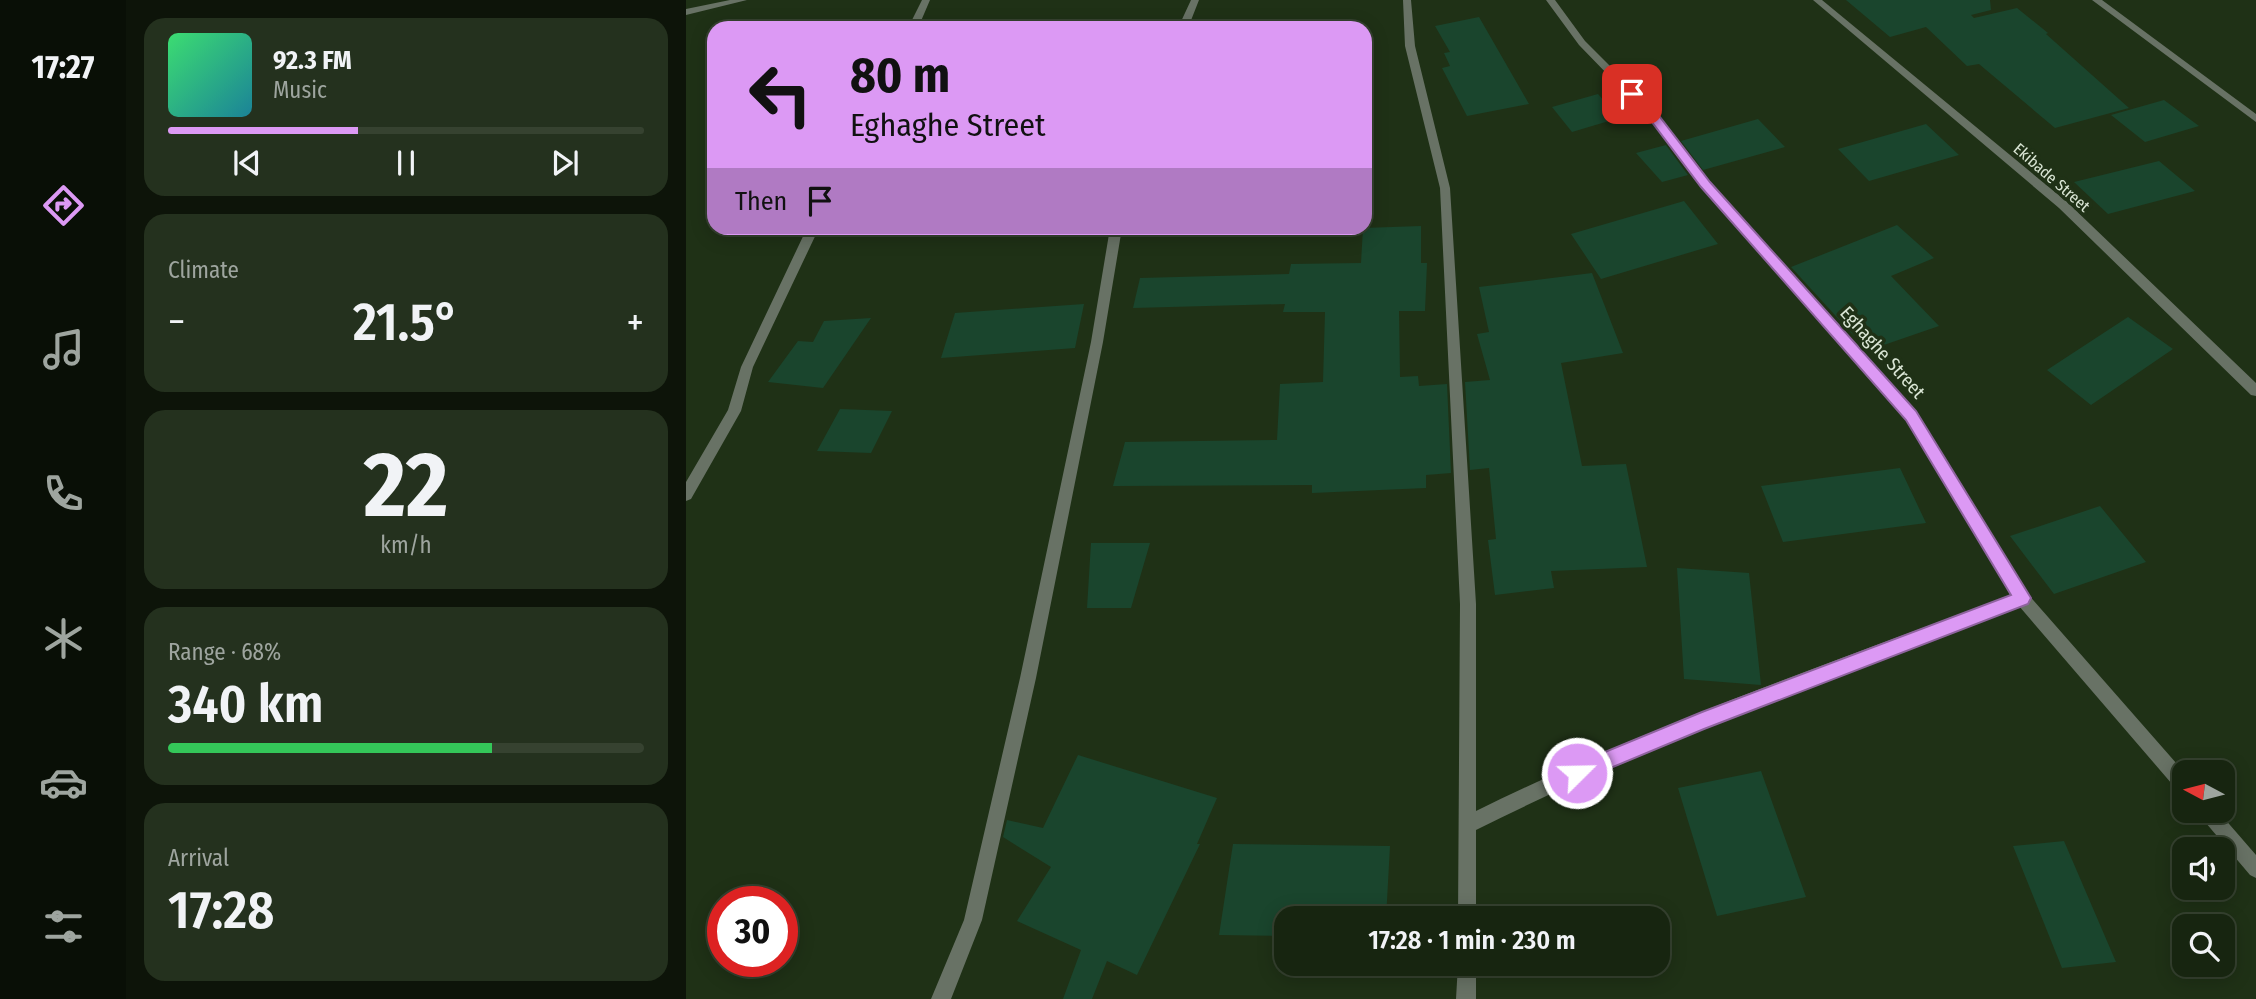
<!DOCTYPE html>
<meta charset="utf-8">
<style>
body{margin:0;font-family:"Fira Sans Condensed",sans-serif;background:#24311e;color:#f1f3f6;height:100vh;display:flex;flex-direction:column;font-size:26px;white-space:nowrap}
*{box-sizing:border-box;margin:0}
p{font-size:23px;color:#9ea59f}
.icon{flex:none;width:38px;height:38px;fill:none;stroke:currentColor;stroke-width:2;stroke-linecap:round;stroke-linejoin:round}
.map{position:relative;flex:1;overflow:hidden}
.details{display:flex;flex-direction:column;gap:18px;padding:18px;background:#0d1409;width:560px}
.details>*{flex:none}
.guide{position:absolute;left:21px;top:21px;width:665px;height:214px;border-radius:21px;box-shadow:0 4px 18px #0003,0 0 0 2px #364230;background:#dc99f4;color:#111;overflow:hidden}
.needle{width:46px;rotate:277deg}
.tools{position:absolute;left:1486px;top:760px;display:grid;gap:14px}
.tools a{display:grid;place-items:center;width:63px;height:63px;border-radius:14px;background:#172510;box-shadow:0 4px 18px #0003,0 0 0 2px #364230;font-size:35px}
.speed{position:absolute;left:21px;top:886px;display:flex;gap:14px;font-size:35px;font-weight:700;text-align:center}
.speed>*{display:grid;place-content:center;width:91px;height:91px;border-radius:50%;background:#172510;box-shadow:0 4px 18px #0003,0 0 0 2px #364230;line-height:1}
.speed .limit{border:10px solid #d22;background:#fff;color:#111}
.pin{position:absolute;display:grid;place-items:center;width:60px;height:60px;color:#fff;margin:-30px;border-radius:14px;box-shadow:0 4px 10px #0006}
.me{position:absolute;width:77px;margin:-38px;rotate:67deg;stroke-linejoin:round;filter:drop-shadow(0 0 5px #0008)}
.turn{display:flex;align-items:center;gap:24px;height:147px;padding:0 28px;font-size:32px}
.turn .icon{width:91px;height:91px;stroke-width:2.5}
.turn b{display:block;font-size:49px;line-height:60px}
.then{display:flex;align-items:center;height:66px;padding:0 28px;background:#0003;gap:14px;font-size:26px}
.big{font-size:52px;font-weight:600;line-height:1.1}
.details .widget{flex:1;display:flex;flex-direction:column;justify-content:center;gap:10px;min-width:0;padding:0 24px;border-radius:21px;background:#24311e}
.details .dial{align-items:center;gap:0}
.dial b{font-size:91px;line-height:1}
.song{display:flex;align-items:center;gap:21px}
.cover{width:84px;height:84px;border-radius:10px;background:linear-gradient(135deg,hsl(140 70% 55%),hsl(190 70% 35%))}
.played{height:7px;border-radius:4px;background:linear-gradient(90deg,#dc99f4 40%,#364230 40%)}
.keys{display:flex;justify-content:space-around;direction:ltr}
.heat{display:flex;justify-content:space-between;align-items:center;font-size:38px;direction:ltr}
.charge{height:10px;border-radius:5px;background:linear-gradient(90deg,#34c759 68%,#364230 0)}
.trip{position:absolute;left:588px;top:906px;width:396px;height:70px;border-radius:21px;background:#172510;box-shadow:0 4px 18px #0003,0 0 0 2px #364230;font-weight:600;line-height:70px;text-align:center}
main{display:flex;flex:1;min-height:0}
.tabs{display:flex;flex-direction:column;width:126px;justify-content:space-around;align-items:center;background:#090f06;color:#9ea59f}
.tabs .icon{width:49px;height:49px}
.tabs .selected{color:#dc99f4}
.tabs b{font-size:32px;color:#f1f3f6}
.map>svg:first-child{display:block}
.building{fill:#1a452d}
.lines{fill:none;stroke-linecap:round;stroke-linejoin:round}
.street{fill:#687265;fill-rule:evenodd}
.route{fill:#dc99f4;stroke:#8f639f;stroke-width:2}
.labels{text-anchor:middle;stroke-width:7;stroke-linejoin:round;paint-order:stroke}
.far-street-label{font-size:16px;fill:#dae6d5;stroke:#1f3116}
.street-label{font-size:19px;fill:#dae6d5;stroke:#1f3116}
</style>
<main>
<nav class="tabs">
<b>17:27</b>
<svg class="icon selected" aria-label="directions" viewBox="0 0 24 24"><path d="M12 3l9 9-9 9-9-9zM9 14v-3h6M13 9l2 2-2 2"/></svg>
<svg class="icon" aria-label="music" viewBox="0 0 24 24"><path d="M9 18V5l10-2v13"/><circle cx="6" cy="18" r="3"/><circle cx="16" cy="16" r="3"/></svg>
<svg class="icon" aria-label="phone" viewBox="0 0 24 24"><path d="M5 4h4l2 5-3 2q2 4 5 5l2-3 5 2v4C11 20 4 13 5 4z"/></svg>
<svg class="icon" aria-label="climate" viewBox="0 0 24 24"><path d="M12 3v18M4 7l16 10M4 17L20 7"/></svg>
<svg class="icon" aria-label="car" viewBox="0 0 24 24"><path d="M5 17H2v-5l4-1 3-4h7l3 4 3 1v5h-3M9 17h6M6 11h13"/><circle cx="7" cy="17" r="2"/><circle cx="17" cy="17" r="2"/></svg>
<svg class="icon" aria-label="filters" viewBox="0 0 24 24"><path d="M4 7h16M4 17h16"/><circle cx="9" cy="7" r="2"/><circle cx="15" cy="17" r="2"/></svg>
</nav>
<section class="details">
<div class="widget">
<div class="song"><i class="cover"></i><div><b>92.3 FM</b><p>Music</p></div></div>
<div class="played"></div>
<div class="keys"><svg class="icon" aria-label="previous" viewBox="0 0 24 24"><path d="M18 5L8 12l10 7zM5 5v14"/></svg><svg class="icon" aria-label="pause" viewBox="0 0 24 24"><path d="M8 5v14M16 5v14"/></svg><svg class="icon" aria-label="next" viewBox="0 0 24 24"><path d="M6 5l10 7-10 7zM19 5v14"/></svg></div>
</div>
<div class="widget"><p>Climate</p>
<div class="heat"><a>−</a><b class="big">21.5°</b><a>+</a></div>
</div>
<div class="widget dial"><b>22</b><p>km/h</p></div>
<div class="widget"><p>Range · 68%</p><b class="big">340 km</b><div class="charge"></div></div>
<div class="widget"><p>Arrival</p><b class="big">17:28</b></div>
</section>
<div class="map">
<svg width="1570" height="999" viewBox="0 0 1570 999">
<rect width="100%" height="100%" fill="#1f3116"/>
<path class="building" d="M1160 0H1304L1305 10 1285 15 1288 18 1331 8 1362 33 1360 34 1443 108 1369 128 1293 64 1281 66 1240 27 1204 37Z
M793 17 843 104 781 116 756 68 764 66 758 53 764 52 749 26Z
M912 94 933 118 886 132 866 107Z
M1478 100 1513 126 1459 142 1425 115Z
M1072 119 1099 147 1017 170 995 141Z
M1240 124 1273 155 1183 181 1152 149Z
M980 145 1002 175 976 182 950 153Z
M1473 161 1509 191 1422 214 1388 182Z
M998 201 1032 244 915 279 885 234Z
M1211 225 1248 258 1205 276 1253 326 1192 347 1180 332 1168 336 1105 267Z
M735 226V263H741L739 311H713L714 377 732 376 733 386 761 384 765 473 740 475V488L626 493V485L427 486 439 442 591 440 594 384 637 382 639 312H597L599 304 447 308 454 278 603 274 605 264 675 263 677 228Z
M906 273 937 353 875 363 896 466 940 464 961 567 865 571 868 588 809 595 802 540 810 539 803 468 784 470 779 382 804 380 791 334 803 332 793 287Z
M398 304 389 348 255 358 269 313Z
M1442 317 1487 349 1405 405 1361 370Z
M185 318 137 388 82 382 112 341 127 342 138 321Z
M154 409 206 411 185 453 131 451Z
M1214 468 1240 523 1097 542 1075 486Z
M1414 506 1460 562 1368 594 1324 536Z
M405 543H464L445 608H401Z
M991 568 1063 573 1075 685 998 679Z
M392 755 531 798 511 844H514L451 975 421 961 406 999H377L395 950 331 921 365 867 317 837 321 820 357 828Z
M1075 771 1120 897 1031 916 992 788Z
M1378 841 1430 962 1376 968 1327 846Z
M547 844 704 846 700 919H600V936L533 935Z"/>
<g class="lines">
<path class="street" d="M44 0H61L0 15V9Z
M236 0H244L232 28H222Z
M505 0H513L502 28H492Z
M717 0H725L729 46 764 188 790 604V811C963 726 1145 662 1326 595L1220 419 1015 187 959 113 893 45 860 0H869L899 41 967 109 1023 183 1230 411 1341 593 1498 772V793L1492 791 1333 606C1150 676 966 742 790 830V919H772L774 604 754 188 719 46Z
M1127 0H1136L1381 202 1570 383V396L1565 395 1373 208Z
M1406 0H1416L1570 114V122Z
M121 228H133L67 367 55 411 5 499 0 501V482L42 410 55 367Z
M424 228H436L417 342 350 678 296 920 265 999H245L278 920 334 678 405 342Z
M1512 810H1531L1570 855V878L1564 875 1514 816Z
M772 964H790V999H770Z"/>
</g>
<path class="route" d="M946 90 967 108 1024 182 1230 411 1345 598 1342 604 1018 729 891 782 885 779 882 773 885 766 1016 712 1325 595 1220 420 1015 187 959 113 940 94Z"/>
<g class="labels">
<g class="far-street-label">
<text transform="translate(1366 177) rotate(41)" y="6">Ekibade Street</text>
</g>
<g class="street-label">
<text transform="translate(1197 352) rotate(48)" y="7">Eghaghe Street</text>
</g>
</g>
</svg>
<div class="tools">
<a><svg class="needle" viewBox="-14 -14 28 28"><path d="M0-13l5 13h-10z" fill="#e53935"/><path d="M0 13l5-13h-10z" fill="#9ea59f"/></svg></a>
<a><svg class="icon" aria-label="sound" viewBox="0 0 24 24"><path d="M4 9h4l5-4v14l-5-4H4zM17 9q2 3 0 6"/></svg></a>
<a><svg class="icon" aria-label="search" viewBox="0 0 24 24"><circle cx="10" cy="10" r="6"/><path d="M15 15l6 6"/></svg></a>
</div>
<div class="speed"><div class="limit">30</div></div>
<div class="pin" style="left:946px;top:94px;background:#d93025"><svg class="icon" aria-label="arrive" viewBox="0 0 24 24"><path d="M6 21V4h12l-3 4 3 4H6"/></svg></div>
<svg class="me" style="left:891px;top:773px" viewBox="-20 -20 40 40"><circle r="17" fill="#dc99f4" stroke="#fff" stroke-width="3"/><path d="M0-11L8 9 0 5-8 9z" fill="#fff"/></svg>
<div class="trip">17:28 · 1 min · 230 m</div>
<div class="guide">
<div class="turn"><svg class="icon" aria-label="left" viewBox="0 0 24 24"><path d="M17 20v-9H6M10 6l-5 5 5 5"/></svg><div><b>80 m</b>Eghaghe Street</div></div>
<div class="then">Then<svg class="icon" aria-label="arrive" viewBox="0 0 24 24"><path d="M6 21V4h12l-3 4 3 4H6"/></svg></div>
</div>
</div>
</main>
